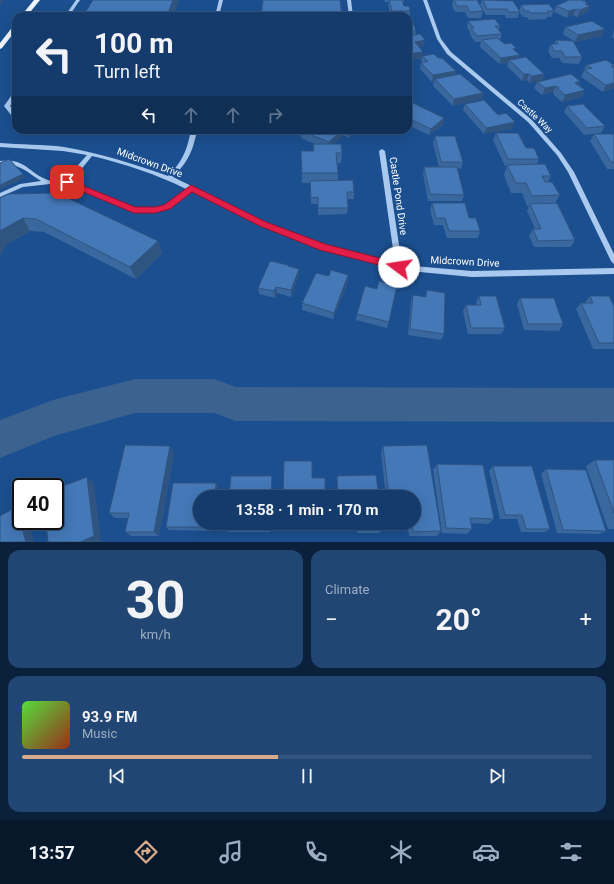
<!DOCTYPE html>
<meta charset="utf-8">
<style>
body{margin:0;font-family:Roboto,sans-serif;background:#214673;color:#f1f3f6;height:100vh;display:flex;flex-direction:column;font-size:15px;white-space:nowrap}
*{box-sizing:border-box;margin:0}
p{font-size:13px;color:#9dadc1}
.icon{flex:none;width:22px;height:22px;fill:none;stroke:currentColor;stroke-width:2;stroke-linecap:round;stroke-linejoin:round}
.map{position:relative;height:542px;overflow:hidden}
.drawer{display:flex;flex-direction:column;gap:8px;padding:8px;background:#0b203b;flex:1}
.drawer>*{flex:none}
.guide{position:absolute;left:12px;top:12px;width:400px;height:122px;border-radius:12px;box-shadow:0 4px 16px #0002,0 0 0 1px #33557e;background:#143b6b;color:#f1f3f6;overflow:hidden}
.speed{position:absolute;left:12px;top:478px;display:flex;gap:8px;font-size:20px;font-weight:700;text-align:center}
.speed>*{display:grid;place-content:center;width:52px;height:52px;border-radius:50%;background:#143b6b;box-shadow:0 4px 16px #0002,0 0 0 1px #33557e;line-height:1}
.speed .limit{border:2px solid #111;border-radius:6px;background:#fff;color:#111}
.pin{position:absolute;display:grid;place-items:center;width:34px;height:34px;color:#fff;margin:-17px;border-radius:8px;box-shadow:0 2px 6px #0006}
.me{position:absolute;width:44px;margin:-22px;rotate:284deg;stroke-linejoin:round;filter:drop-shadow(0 0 3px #0008)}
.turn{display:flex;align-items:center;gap:14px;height:84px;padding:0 16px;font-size:18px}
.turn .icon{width:52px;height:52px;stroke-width:2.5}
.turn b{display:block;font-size:28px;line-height:34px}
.lanes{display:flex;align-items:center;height:38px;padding:0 16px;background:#0003;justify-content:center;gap:20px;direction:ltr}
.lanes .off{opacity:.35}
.big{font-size:30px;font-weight:700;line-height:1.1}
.drawer .widget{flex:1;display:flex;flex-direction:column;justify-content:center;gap:6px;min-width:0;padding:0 14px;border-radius:12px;background:#214673}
.drawer .dial{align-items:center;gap:0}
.dial b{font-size:52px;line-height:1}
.song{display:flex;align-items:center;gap:12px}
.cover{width:48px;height:48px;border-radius:6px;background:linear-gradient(135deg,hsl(110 70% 55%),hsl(10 70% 35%))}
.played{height:4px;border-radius:2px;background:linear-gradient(90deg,#d6ab8b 45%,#33557e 45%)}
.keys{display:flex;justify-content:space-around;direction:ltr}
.heat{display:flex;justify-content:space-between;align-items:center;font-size:22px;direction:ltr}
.drawer .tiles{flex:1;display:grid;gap:8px;grid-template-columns:1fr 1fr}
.widget:last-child{grid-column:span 2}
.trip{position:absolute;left:193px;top:490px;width:228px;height:40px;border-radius:20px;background:#143b6b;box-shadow:0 4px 16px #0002,0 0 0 1px #33557e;font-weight:700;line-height:40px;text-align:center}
.menu{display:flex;height:64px;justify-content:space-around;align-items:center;background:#08182b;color:#9dadc1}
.menu .icon{width:28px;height:28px}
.menu .current{color:#d6ab8b}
.menu b{font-size:18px;color:#f1f3f6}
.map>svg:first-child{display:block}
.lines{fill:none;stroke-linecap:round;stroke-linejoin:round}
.river{fill:#3c6290;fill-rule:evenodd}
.minor{fill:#a9c9ee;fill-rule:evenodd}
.major{fill:#f0f6ff;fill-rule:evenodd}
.wall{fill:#3a679d}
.shaded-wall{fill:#305480}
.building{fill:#4478b7;stroke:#305480}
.route{fill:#e11d48;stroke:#92132f}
.labels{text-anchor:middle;stroke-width:4;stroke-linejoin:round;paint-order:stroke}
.far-street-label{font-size:9px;fill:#fff;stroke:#1b4f8f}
.street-label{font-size:10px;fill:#fff;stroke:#1b4f8f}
</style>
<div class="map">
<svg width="614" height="542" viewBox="0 0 614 542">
<rect width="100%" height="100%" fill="#1b4f8f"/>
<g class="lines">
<path class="river" d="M135 379H214L236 387 614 388V422L236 421 214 413H135L54 436 0 458V420L53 400Z"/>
<path class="minor" d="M76 0H80L69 16H65Z
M219 0H223L219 16H215Z
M347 0H351L353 16H349Z
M423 0H427L441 39 451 52 532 120 561 153 574 172 614 254V264L611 261 568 172 557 155 528 122 447 54 437 39Z
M14 92H16V97L10 106 14 112H16V116L11 115 4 106Z
M191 130H197C193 151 188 162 173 177L265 222 324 245 395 263 379 151 382 149 385 151 402 265 472 271 614 268V274L472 277 399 270 321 249 261 226 191 191 172 207 155 213 143 212 128 209 66 184H50L23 187 0 197V193L20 184 41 181C27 172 18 162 0 165V161C27 157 31 177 52 181 56 181 61 180 65 180L87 155 63 151 0 147V143C21 145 43 144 64 147 100 153 134 164 168 176 183 161 187 150 191 130ZM92 156C125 164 156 174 186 189 180 195 172 202 164 206 135 217 97 191 71 182Z"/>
<path class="major" d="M34 0H40L27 16H21Z
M16 24V30L2 48 0 49V43L14 25Z"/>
</g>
<path class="wall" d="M384 0H404V2H403L404 6 410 11V15L416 31V35L425 40 423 47H419L422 58 408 60V16H391L388 5 389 2H385Z
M453 0H477L483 11 481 18H468L465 12H455L452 6Z
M482 0H496L519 11 521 5 554 11 551 17H547L546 19 529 20 527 17H523L519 12 518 18H506L505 15H486L480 5Z
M569 0H585V1H584L587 5 590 6 587 12 577 17 573 15 567 18 554 12 556 6Z
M468 21 500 26 499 31 502 34 500 40 505 44 515 51 519 58 544 74 542 81H580L579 85 585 90 582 97 562 102 554 95V93L553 92 542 95 534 88 537 82 540 81 529 83 527 80 522 81 507 66 508 63 499 64 480 47 481 42H475L470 35V32L467 27Z
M565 27 605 29 602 36 575 42 563 34Z
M614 30V38H612Z
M556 40 582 57 579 64 562 63 559 58H552L548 51 551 44H554Z
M422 56 438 58 456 71 455 75 483 93 481 99 453 106 433 86 434 82H432L420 69Z
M586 65H614V88L603 92 581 77Z
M465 104 498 115 512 129 484 134 463 110Z
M408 105 444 118 443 125 429 135 408 125Z
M567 106 605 126 601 133 584 135 564 112Z
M303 130H364L354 131V133L349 138 343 135 334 144 342 153 341 163H337L338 173V180L354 192V199H347L348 208 347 214 318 215V204H311L310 183H302L301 151H313V144H315L301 138V131Z
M496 133 526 148 539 159 537 164 551 176 548 182 560 195 555 203 575 240 571 247H534L529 236 533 229H535L527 211 529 206H527L522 193H511L504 175 507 166H505L493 140Z
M594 134H614V169H607L590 141Z
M435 136 463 162 461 169 457 168 464 195 462 201H428L423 174 424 167H439L433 143Z
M0 198 158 241 162 253 136 279 44 232 30 231 6 245 0 256Z
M432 203 469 218 480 231 478 238H447L443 225H434L430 210Z
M288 265V266L299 275 291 297 277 293 275 298 259 294 258 288Z
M329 276 348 282 333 319 302 310V303Z
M397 285 387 328 356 320 357 314 377 289Z
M427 290 444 334 441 340 408 335 411 301 413 295 425 297Z
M479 296 505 328 501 334H468L463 311 466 305H477L476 302Z
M590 296 614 306V349H593L576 309 581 303H586L585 302Z
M520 298 563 324 559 331 524 330 517 304Z
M383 446 441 531 437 536H409L407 523H414V497H386L381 453Z
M174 453 159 536H131L125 532 128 518H115L109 513Z
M595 460H614V529H608L586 466Z
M437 464 494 519 488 524 471 523 472 529 467 534 442 533 433 470Z
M493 466 550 529 545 532H521L517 519H500L489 471Z
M546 469 606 531 599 534 557 533 541 474Z
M337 476 379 497H337Z
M173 483H216L218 487 217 497H200V523H214L213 531 169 530 166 527Z
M270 523V532H228L226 529Z
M282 523H325V526L282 525Z
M357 523H381L382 529 380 533H357Z"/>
<path class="shaded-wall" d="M0 0H4L0 5Z
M173 0H179L174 16H167Z
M588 3 586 8 590 6 587 12 577 17 580 10 585 4Z
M576 9 573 15 567 18 569 11Z
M605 29 602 36 575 42 578 35Z
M425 40 423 47 414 48 415 42Z
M423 52 422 58 408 60V54Z
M520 55 518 61 509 60 508 63 499 64 501 58Z
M456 71 454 77 435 79 434 82H432L433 75Z
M524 74H529L527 80 522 81Z
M544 74 542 81 529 83 532 76Z
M580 81 577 88 575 83Z
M614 83V88L603 92 606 85Z
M556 86 553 92 542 95 545 88Z
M585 90 582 97 562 102 565 95Z
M483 93 481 99 453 106 454 99Z
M444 118 443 125 429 135 431 129Z
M515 122 512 129 484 134 486 128Z
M342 130H343V135L329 149V142Z
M351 130H354V133L349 138 350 131Z
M23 174 25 178 0 189V185Z
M23 218 30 231 6 245 0 256V231Z
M158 241 162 253 136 279 130 267Z
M299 269V275L291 297V290Z
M348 275V282L333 319 334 313Z
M276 287 277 293 275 298 274 291Z
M170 446 174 453 159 536 154 532Z
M272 476V497H271Z
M87 477 94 483 101 541 99 542H80Z
M216 483 218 487 217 497H215Z
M16 507 21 510V521H28L34 542H26Z
M212 523H214L213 531 211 527Z
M270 523V532L269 528Z"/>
<path class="building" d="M93 0H173L167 16H83Z
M263 0H340L342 16H261Z
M389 0H402L404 6H409L410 11H392Z
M454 0H477L483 11 470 12 467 6H457Z
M483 0 513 1 520 12H508L507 9H487Z
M569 0H581L588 3 585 4 590 6 580 10 576 9 569 11 556 6Z
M549 4 554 11H547L549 13H531L529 11H525L521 5Z
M393 15H410L416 31H408V16H393Z
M495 19 500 26H495L502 34 477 36 471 28H474L468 21Z
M592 21 605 29 578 35 565 27Z
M420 34 425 40 415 42 423 52 408 54V36Z
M497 38 505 44 511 43 516 48 513 49 520 55 501 58 482 40Z
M556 40 573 41 582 57H565L562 51H554L551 44H558Z
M434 54 438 58H442L456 71 433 75 421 63 428 61 422 56Z
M526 57 544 74 532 76 529 74H524L509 60Z
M606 60 614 65V66H611L614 68V83L606 85 584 70 592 68 586 65Z
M460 74 483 93 454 99 435 79Z
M571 74 580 81 575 83 585 90 565 95 557 88H559L556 86 545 88 537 82Z
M484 100 498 115 506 113 515 122 486 128 465 104Z
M411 102 444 118 431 129 408 118V105Z
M583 104 605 126 587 128 567 106Z
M303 130H342L329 142 301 131Z
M496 133H518L526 148H534L539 159H508Z
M594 134H614V162H611Z
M435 136H455L463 162H441Z
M313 144H341L342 153H336L338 173H302L301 151H314Z
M9 159 23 174 0 185V163Z
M545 164 551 176H542L545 182H552L560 195 532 196 526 183H516L507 165Z
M424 167H457L464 195 430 194Z
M353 180 354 192H347L348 208H318V197L311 198 310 181Z
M57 193 158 241 130 267 36 219 23 218 0 231V198L8 194Z
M432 203H465L469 218H476L480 231H449L445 218H436Z
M557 203 575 240 538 241 533 229H541L530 204Z
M270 261 288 265V266L299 269 291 290 276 287 274 291 258 288Z
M331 270 348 275 334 313 302 303 316 273 329 276Z
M379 281 397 285 389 322 357 314 365 286 377 289Z
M427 290 445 293 444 334 410 329 413 295 426 297Z
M479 296H496L505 328H471L466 305H481Z
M590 296H609L614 306V343H599L581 303H593Z
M520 298H554L563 324H528Z
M125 445 170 446 154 532H125L129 513H109Z
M427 445 441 531 413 532 412 523H414V497H389L383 446Z
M595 460H614V513Z
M284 461H312V478H325V497H283Z
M437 464 483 465 494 519 470 518 472 529 446 528Z
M493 466H532L550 529H526L522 515H505Z
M546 469 586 470 606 531 563 530Z
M376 475 379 497H338L337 476Z
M231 476H272L271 497H229Z
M87 477 94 536 80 542H48L46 521H55V489Z
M173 483H216L215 497H200V523H212L211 527H166Z
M16 507 26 542H0V516Z
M227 523H270L269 528 226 529Z
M358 523H381L382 529 359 530Z"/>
<path class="route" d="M64 180H69L135 207H155L164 205 191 185 266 222 325 244 399 263 403 267 399 270 320 250 260 226 192 192 170 209 155 213H134L64 184Z"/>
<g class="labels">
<g class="far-street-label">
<text transform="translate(535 116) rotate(43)" y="3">Castle Way</text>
</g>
<g class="street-label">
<text transform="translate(150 162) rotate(20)" y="4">Midcrown Drive</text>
<text transform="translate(399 196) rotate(82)" y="4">Castle Pond Drive</text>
<text transform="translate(465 261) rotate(3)" y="4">Midcrown Drive</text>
</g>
</g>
</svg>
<div class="speed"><div class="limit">40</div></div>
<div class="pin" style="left:67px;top:182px;background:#d93025"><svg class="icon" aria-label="arrive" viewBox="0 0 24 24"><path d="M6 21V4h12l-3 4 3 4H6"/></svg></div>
<svg class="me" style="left:399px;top:267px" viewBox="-20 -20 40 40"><circle r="19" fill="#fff"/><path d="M0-13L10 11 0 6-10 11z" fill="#e11d48"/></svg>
<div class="trip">13:58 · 1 min · 170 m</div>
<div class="guide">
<div class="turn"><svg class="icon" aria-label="left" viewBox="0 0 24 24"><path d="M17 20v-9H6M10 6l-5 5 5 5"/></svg><div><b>100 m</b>Turn left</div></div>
<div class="lanes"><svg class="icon" aria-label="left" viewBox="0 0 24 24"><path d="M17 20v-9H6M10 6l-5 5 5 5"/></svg><svg class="icon off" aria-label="ahead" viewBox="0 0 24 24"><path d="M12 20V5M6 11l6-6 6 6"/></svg><svg class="icon off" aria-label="ahead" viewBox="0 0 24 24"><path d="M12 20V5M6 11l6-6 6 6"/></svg><svg class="icon off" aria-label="right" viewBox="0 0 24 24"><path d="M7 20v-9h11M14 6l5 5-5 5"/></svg></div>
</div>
</div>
<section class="drawer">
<div class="tiles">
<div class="widget dial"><b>30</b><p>km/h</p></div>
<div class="widget"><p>Climate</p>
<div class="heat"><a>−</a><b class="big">20°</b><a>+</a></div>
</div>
<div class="widget">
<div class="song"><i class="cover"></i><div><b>93.9 FM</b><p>Music</p></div></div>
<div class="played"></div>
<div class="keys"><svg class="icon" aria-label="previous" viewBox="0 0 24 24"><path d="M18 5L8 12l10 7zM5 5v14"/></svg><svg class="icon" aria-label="pause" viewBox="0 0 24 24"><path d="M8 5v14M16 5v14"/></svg><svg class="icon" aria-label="next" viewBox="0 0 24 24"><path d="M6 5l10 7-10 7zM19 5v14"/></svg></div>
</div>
</div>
</section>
<nav class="menu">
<b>13:57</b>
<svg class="icon current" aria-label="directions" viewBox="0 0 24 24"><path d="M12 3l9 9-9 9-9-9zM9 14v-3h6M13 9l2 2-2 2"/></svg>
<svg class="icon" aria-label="music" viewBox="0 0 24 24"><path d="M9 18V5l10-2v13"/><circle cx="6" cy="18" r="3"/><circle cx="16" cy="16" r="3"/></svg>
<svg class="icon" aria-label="phone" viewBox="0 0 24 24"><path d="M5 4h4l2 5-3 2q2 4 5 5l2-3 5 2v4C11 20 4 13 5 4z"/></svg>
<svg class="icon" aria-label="climate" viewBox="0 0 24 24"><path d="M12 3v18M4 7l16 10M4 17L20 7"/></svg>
<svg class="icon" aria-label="car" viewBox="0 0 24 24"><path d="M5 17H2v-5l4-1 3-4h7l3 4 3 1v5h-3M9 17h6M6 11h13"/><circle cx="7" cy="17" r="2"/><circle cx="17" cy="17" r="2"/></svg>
<svg class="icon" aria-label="filters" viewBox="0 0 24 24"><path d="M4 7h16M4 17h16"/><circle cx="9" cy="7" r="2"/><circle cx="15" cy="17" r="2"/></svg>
</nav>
